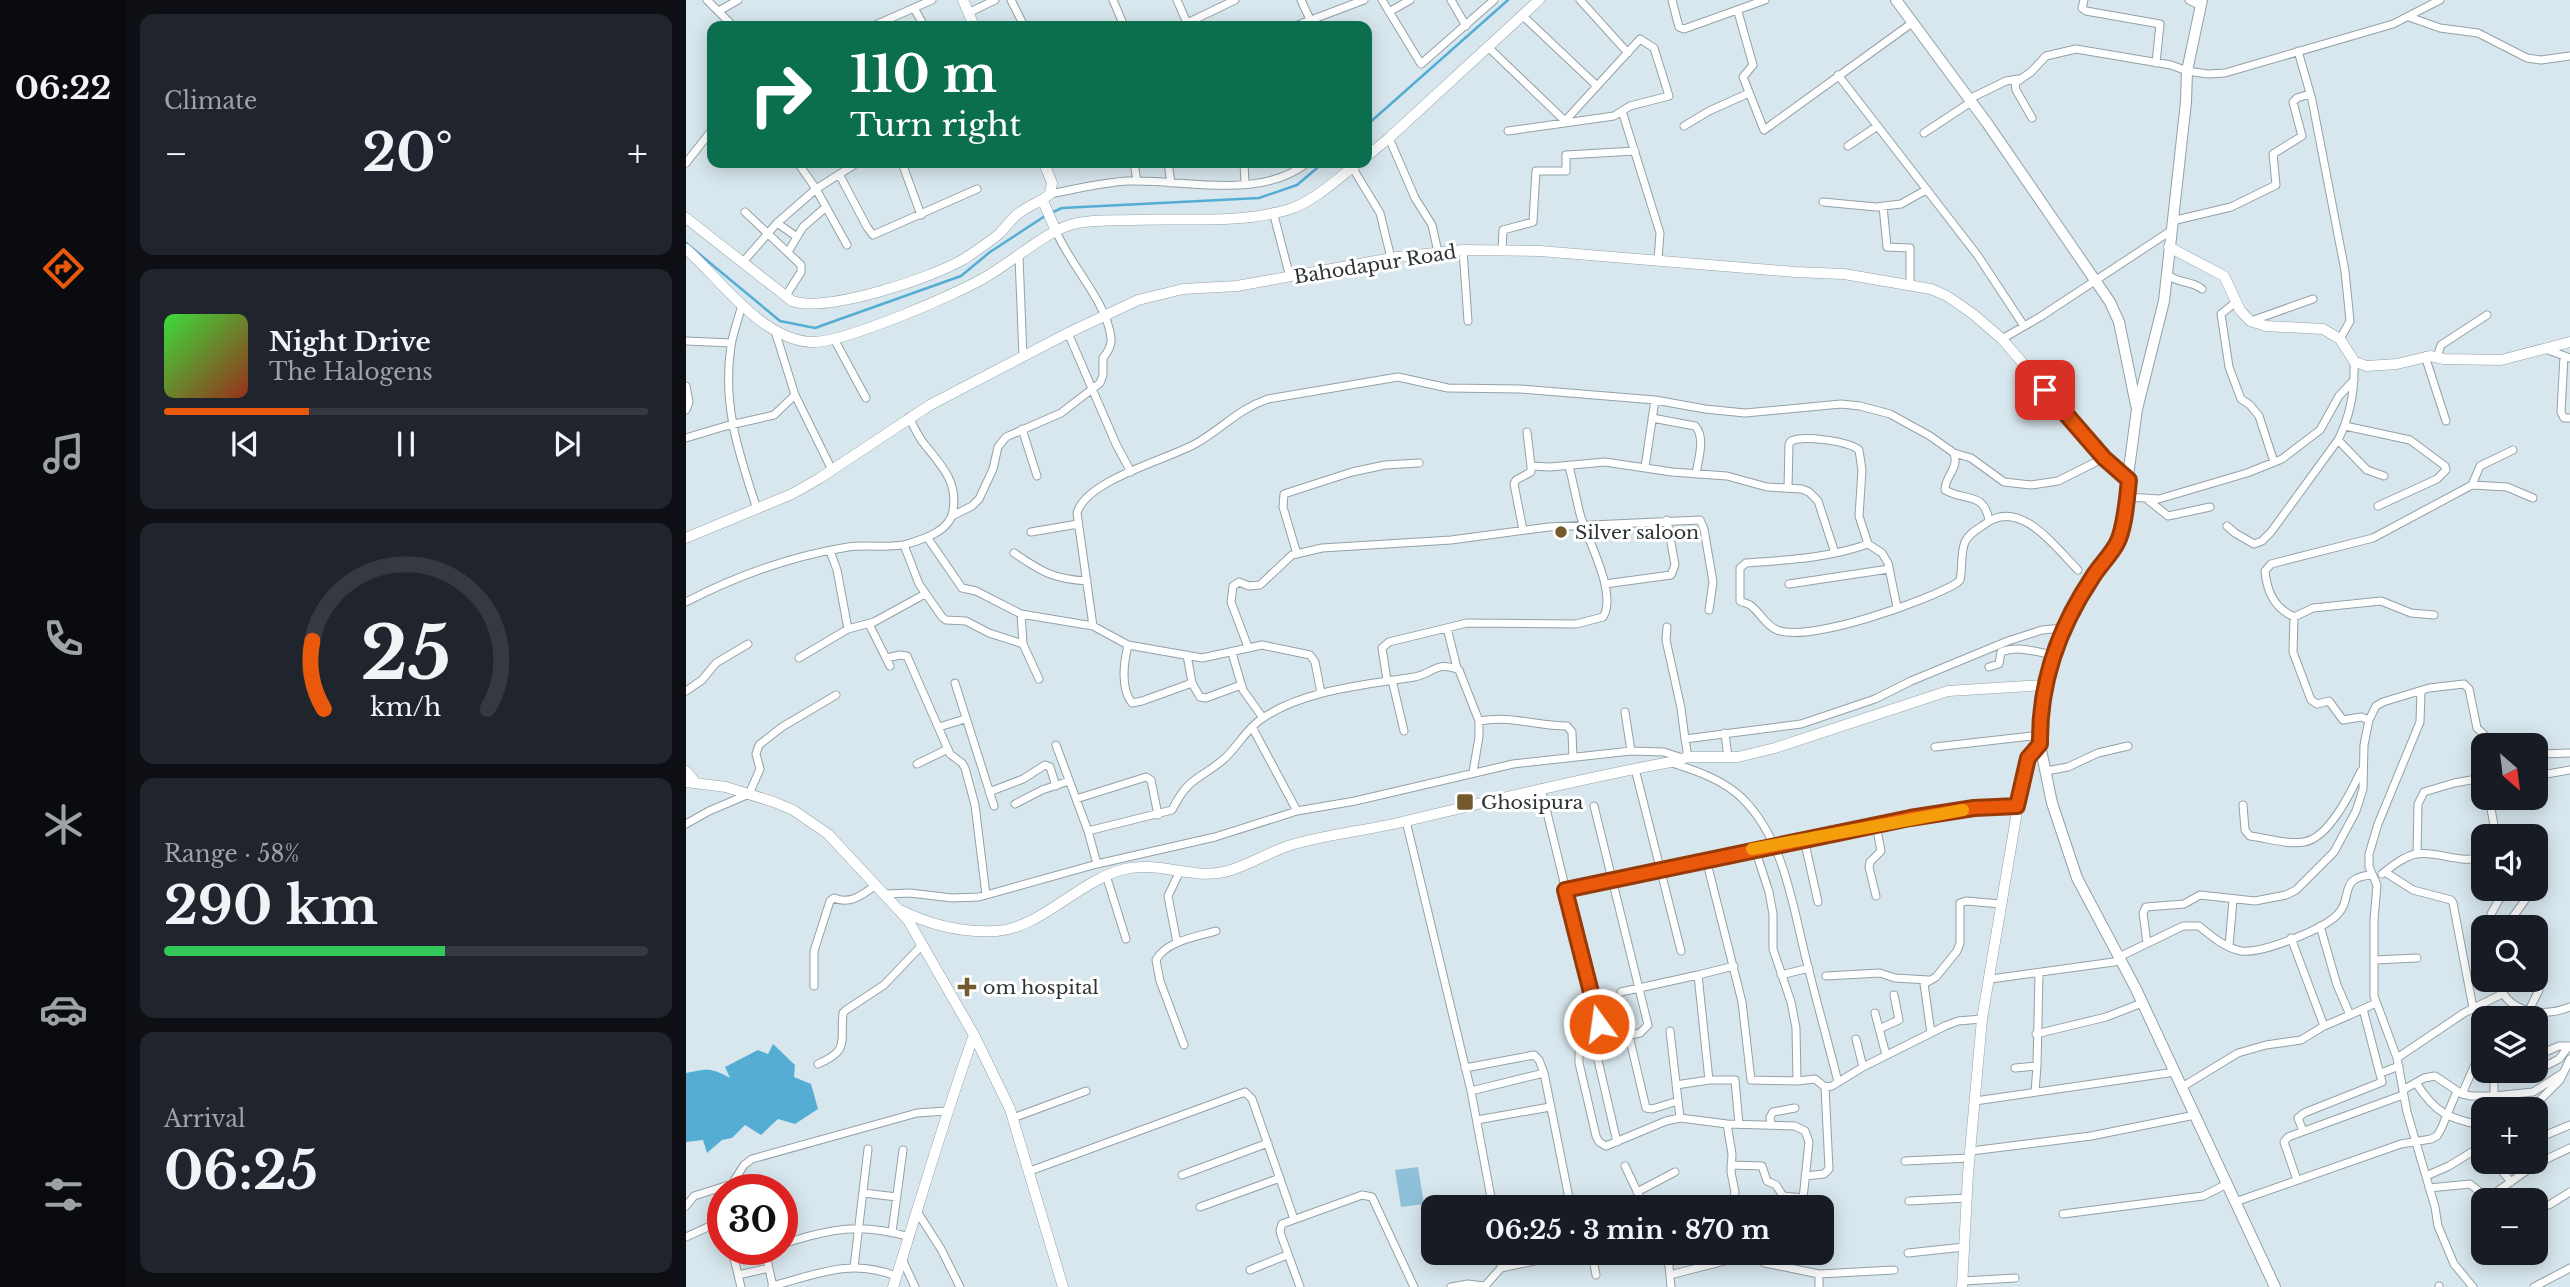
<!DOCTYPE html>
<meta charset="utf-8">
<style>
body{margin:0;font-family:"Libre Baskerville",serif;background:#20242c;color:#f1f3f6;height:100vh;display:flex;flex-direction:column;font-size:26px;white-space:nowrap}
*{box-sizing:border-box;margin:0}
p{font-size:23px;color:#9ea1a6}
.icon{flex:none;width:38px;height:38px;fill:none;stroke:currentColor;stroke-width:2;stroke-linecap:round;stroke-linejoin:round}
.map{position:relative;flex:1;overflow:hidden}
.side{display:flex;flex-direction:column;gap:14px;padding:14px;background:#0d0f14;width:560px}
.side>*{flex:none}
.banner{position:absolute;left:21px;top:21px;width:665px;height:147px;border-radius:14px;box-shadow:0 4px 18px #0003;background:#0b6e4f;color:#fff;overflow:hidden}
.needle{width:46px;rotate:152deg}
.fabs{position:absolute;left:1785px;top:733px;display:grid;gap:14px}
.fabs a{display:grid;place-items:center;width:77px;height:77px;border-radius:14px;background:#171b24;box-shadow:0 4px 18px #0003;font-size:35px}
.speed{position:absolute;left:21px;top:1174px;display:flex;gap:14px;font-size:35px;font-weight:700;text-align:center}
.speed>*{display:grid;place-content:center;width:91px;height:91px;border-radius:50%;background:#171b24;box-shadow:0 4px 18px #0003;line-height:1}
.speed .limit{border:10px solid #d22;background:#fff;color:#111}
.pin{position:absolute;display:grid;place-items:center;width:60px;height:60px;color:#fff;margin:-30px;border-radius:14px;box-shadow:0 4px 10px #0006}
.me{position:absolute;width:77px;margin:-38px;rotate:346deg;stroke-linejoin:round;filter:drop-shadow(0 0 5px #0008)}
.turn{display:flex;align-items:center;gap:24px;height:147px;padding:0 28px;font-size:32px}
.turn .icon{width:91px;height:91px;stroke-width:2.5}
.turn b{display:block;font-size:49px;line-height:60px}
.big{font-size:52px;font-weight:700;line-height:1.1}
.side .tile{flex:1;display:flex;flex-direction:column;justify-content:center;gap:10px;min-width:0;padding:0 24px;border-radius:14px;background:#20242c}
.side .dial{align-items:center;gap:0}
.dial svg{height:182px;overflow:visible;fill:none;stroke:#363941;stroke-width:7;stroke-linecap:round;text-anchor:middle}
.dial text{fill:#f1f3f6;stroke:none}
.song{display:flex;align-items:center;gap:21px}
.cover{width:84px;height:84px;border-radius:10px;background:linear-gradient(135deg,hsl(120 70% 55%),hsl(10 70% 35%))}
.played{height:7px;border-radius:4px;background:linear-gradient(90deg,#ea580c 30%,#363941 30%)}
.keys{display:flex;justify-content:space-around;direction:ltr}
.heat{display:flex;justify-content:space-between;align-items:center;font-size:38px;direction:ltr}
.charge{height:10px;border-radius:5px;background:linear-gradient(90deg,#34c759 58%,#363941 0)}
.trip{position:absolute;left:735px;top:1195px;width:413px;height:70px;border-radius:14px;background:#171b24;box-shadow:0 4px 18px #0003;font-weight:700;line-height:70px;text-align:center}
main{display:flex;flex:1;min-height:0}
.dock{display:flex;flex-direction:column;width:126px;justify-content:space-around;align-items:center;background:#090b0e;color:#9ea1a6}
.dock .icon{width:49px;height:49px}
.dock .current{color:#ea580c}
.dock b{font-size:32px;color:#f1f3f6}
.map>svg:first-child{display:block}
.green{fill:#8fc0d9}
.water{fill:#56add4}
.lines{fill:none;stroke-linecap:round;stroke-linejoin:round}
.stream{stroke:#56add4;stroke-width:2.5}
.street-casing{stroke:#93a1a8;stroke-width:9}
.secondary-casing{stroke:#93a1a8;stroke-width:11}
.primary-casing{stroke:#93a1a8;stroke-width:12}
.street{stroke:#fff;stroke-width:7}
.secondary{stroke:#fff;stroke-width:10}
.primary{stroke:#fff;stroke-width:10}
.route-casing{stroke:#983908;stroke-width:18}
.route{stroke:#ea580c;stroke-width:12}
.slow{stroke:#f59e0b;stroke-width:12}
.poi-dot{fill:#73592b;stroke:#fff;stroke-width:2.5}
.labels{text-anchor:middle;stroke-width:6;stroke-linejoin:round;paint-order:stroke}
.street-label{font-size:19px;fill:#2d3235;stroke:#fff}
.poi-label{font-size:19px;fill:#2d3235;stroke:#fff;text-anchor:start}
</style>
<main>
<nav class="dock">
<b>06:22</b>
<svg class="icon current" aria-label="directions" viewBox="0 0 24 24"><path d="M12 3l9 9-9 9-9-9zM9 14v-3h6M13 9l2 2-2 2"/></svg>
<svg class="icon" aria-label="music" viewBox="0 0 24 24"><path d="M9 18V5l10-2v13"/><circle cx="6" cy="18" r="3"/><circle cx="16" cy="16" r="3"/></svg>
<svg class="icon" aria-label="phone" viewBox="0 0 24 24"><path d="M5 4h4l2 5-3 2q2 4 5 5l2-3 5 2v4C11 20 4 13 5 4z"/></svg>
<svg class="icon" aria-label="climate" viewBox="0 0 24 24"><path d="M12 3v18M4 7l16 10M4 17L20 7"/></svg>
<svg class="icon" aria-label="car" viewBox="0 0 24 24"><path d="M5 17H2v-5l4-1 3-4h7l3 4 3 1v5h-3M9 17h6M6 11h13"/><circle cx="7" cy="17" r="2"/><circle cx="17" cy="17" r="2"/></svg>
<svg class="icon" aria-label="filters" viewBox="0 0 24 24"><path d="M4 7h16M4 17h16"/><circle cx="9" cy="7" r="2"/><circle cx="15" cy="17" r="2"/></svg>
</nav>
<section class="side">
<div class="tile"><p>Climate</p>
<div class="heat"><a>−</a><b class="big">20°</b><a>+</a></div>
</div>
<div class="tile">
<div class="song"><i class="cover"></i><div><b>Night Drive</b><p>The Halogens</p></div></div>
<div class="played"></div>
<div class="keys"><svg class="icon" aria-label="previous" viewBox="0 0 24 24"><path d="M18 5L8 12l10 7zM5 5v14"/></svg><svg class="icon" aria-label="pause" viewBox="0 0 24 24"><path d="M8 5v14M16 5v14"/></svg><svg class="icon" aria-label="next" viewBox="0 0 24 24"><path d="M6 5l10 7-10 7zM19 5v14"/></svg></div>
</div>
<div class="tile dial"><svg viewBox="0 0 100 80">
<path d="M14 69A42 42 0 1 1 86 69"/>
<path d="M14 69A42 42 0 0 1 9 39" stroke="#ea580c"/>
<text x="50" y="56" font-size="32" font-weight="700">25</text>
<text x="50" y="72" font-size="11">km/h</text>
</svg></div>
<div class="tile"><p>Range · 58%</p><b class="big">290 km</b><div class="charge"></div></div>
<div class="tile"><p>Arrival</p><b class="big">06:25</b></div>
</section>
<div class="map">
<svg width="1884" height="1287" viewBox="0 0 1884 1287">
<rect width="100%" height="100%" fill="#d8e7ee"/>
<path class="green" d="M732 1167 738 1204 715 1207 709 1170Z"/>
<path class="water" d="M87 1044 109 1065 108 1077 125 1084 132 1109 109 1124 92 1119 75 1135 59 1125 46 1138 36 1140 21 1153 17 1140 0 1142V1073C21 1069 24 1067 44 1078L39 1067 72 1050 82 1054Z"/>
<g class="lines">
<path class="stream" d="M681 125 822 0
M365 213 376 208 573 198 611 185 637 163
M0 243 94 321 129 328 275 276 304 252 359 216"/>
<defs>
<path id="street" d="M21 0 47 26
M325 0 338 26
M427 0 438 26
M491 0 501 23
M615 0 627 26
M696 0 735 64 808 0
M765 0 780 26
M894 0 942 53
M986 0 993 27 998 29 1079 0
M1398 0 1396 8 1400 11 1474 24 1470 63
M1503 0 1515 6
M228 8 238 26
M33 11 52 0
M703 12 724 0
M1052 12 1067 65 1057 77 1078 130 1226 23
M282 13 309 0
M837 16 911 86
M1723 17 1754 28 1792 33 1841 58 1855 60 1884 56
M187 26 246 0
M495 26 549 0
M609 26 678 0
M802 47 879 121 954 39 968 48 983 96 944 106 928 116 822 131
M1612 51 1626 100 1659 271 1664 321 1654 339
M1152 75 1292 256 1338 326
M1283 99 1320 81 1332 79
M936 111 974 233 972 260
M1346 118 1330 90 1329 83 1345 72 1360 56 1390 49 1485 65 1501 71 1522 74 1539 73 1707 24 1754 0
M998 126 1023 111 1063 93
M1238 133 1285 102
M703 138 729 198 746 225 752 252
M1162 146 1190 127
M0 163 26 130
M112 163 130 189 161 245
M216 163 235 215
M448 163 451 181
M482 163 485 183
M558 163 559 183
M666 167 694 213 705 258
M153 174 181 227 187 235 291 189
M364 194C390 189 417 182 443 181 501 179 572 201 621 163
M1137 202 1190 207 1215 204 1240 190
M1197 206 1201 247 1224 248V286
M59 212 115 265V272L99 297
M587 212 604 277
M1486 221 1545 207 1590 185 1587 154 1616 136 1607 102 1611 98 1624 94
M91 223 111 237
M777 250 782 321
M816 250 817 230 847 222 850 171H880V155L949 151
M102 252 117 227 140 207
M333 257 337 357
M57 262 91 223 130 189 171 163
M1481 274C1494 285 1502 279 1516 289
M1550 302 1535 314 1543 367 1555 399 1564 405 1573 416 1588 462
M56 304C53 318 47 332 45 346 36 406 53 454 71 509
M1565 321 1627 299
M89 331 109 395 146 470
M382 333 430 444 445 472
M148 339 180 398
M1316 339 1354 317 1486 230
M0 341 45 343
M1862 350 1884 358
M1739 356 1760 421
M1878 356 1875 412 1878 418H1884
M1751 357 1755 345 1801 315
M0 386 3 402 0 410
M966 418 1009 426C1020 437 1012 460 1010 474
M1659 426 1724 440 1759 466 1760 470 1751 479 1692 506
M336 429 351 476
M841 432 845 466
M0 438 40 426 88 415 109 395
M1652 440 1681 470 1698 476
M1268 453 1285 458 1318 482 1345 485 1372 481 1418 458
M959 467 969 400
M1786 485 1794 466 1827 450
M1102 488 1103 444 1105 441C1117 435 1162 441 1173 450L1176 470 1173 516 1182 544 1196 553 1202 563 1211 607
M1441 497 1473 499 1561 473 1596 459 1634 430 1653 396 1668 380
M1462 500 1482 516 1524 507
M266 516 286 506 293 499 307 469 312 447 320 437 375 413 414 383 417 375V358C422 352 426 346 425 338 421 302 384 265 370 231
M1541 526 1549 533 1568 544 1576 541 1585 532 1652 440C1665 415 1669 389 1668 361
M837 530 828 484 830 480 845 472V466L864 467 919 462 986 472 1041 476 1081 487 1116 489 1123 492 1132 501 1149 553
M345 532 392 524
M241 537 276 588 290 591 335 614 407 626 442 645 516 658 576 645 624 655 629 662 635 693
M1182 544C1143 558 1101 560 1060 563L1054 568V601C1057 603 1061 603 1064 605 1074 612 1079 625 1091 630 1123 643 1241 601 1271 583L1274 580C1277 567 1274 554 1279 542 1283 533 1292 529 1299 524 1334 497 1370 548 1392 570
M218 545 233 584 256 617 260 620 280 621 303 633 337 644
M144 551 151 570 162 629
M328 553C356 572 367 579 401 581
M611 554 597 507 598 494 666 472 699 465 733 463
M919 584 985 575 989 565 981 520
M1103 584 1203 569
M0 602C50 576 106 556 162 547 181 544 203 549 221 544 238 539 264 531 267 511 272 482 256 466 239 445 232 437 228 427 223 417
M335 614 337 644 353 679
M1608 617C1589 608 1581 593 1579 571L1585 564 1687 538 1786 485 1821 487 1847 498
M183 624 204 666
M407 626 391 513C400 480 480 460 509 444 536 429 552 409 582 399L712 377 762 388 834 389 969 400 1019 409 1059 413 1155 404 1174 406 1204 414 1244 436 1268 453C1273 470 1259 475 1259 490 1280 502 1297 491 1303 520
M981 627 980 640 995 708 999 739
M761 628 771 668
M442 645C438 662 434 688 446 703L456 701 506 683
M562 647 545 602 547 586 553 582 563 586 574 585 606 555 636 548 765 540 863 527 1014 520 1018 529 1027 582 1023 610
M546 653 557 690 577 718
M501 655 506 683 514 697 520 698 555 685
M113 658 162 629 188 622 239 594
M200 658 214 655 221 656 264 754 276 763 279 768 289 805 300 895
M1303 667 1313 664 1315 652C1332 645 1350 652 1367 655
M701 680 696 648 703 642 781 623 890 624 917 617C932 593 901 540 894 514 890 498 887 482 883 466
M706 680 718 731
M269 683 308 806
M0 691 16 680 30 663 62 644
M1735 691 1734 722 1692 824 1683 854V867L1691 885 1688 920V996L1711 1058 1721 1112 1749 1207 1752 1226 1768 1264 1787 1287
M939 712 945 751
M1683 720 1675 717 1657 720 1643 701 1631 704 1625 700 1607 652 1608 617 1627 608 1695 601 1725 613 1748 615
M793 721C826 715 849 726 881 726L886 732 887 757
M253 727 279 719
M566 727 611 811
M1039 733 1042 758
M370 745 402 831 411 864
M1249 747 1354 735
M1850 754 1884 753
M1002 757 999 739 1115 724 1189 699 1225 681 1322 641 1356 630 1377 628
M986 763C1011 771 1038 780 1057 799 1099 841 1107 908 1121 963 1131 1003 1142 1042 1152 1082
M231 764 262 749
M949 769 995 951
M1360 771 1382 767 1412 753 1442 746
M1850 776 1884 770
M855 788 917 1042
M303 792 337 779 359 765 364 767 370 786
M1803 798 1810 836
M390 799 460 777 465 780 472 815
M329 804 356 790 383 781
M1557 805 1559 830 1564 836C1581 838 1601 845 1618 842 1643 838 1665 792 1675 771
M908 806 962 1025 954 1033 899 1045 893 1049V1063L910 1136 913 1142 920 1146 980 1121 994 1118 1041 1124
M720 821 785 1091 807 1208
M0 824 23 811 63 794 74 769 70 754 73 745 96 727 150 695
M1190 825 1195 851 1184 862 1183 867 1190 896
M402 831 486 810C503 776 512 781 538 759 551 747 560 730 574 720 616 690 679 685 728 677 747 674 750 660 773 670L793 721V737L787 772
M1118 839 1132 902
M1069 849 1083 892 1087 914V949L1105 1002 1110 1028 1111 1081
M1731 854 1732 804 1738 792 1768 783 1797 778
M1020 859 1056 1002 1065 1080 1111 1081 1129 1079 1139 1087 1146 1086 1177 1067 1259 1026 1272 1021 1296 1019
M1850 864 1855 873 1850 885
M1699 872 1727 890 1765 900 1767 903 1787 1008
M1696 874C1706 866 1717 857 1730 854 1752 850 1777 866 1797 856
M420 875 440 939
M879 889 1224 818 1288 808 1331 806
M200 894 224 893 266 898 293 897 411 864 529 837 611 811 669 801 827 764 945 751 978 752 996 758
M1634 926 1651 985 1664 1015 1690 1003
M1805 928V914L1819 889
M1823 928 1824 921 1847 889
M1605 938 1638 1026 1664 1015
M491 943 482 896 494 871
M1461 943 1457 913 1460 907 1498 904 1514 895 1569 901 1600 895 1610 890 1648 852 1670 811 1677 789 1678 745 1683 720 1690 706 1697 702 1743 688 1778 684 1783 689 1791 728 1810 746
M1543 946 1547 900
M1433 957 1497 926H1513C1525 936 1539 948 1555 951 1575 954 1636 930 1651 915 1668 899 1651 877 1686 875
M1689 960 1731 958
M1012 975 1048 966
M1095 975 1123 968
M1140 976 1194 973 1209 978 1242 980
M1305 979 1435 961
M1812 980C1819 1013 1856 1018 1884 1007
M128 986V951L144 901 148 898C165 905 177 894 190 885
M935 992 1012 975 1023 1080
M1843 1010 1853 990 1850 974
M1189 1013 1200 1055
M1193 1029 1213 1020 1208 995
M984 1031 994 1118
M1245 1033 1238 984 1250 977 1271 951 1274 943V903L1280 901 1315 904
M1350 1034 1420 1017 1456 1003
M943 1036 960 1108 966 1109 992 1101
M1170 1039 1177 1067
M908 1043 931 1142
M498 1045 474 981 470 960C480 941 510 937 530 931
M1850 1056 1873 1046H1884
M1711 1058 1778 1013 1816 994
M132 1064C164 1050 154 1043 157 1013L160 1010 198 985 237 944
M1351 1066 1353 974
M779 1068 848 1055 853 1060 858 1073
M1329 1068 1351 1066 1349 1092
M1850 1071 1873 1059 1883 1046
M1695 1073 1713 1066
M1730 1083C1751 1115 1761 1117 1797 1126
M990 1085 1023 1080H1049L1053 1124
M1496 1087 1552 1053 1580 1045 1615 1040 1638 1026
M1717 1090 1738 1078 1749 1076 1776 1094 1785 1096H1808L1847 1092 1877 1073
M785 1091 858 1073 885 1208
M1776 1094 1790 1062 1797 1058
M1808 1096V1081L1813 1076 1849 1071
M1289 1101 1489 1072
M1844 1110 1874 1080 1884 1059
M327 1118 400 1091
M791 1120 864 1107
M1085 1125 1084 1117 1087 1112 1109 1108
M1617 1131 1612 1118 1618 1113 1696 1082 1677 1009
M1850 1139 1884 1125
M1285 1151 1405 1136 1509 1115
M1219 1161 1284 1158
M1809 1162 1825 1182
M1045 1165 1076 1166 1081 1181 1090 1185 1097 1196 1116 1198
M939 1166 959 1208
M344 1171 559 1092 566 1099 608 1219
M496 1175 582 1143
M1119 1176 1138 1174 1143 1169 1139 1087
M1740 1176 1763 1166 1797 1145
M1611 1180 1598 1142 1602 1137 1717 1095
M1743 1188 1784 1184 1795 1193 1798 1200
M951 1192 989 1172
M177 1193 211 1197
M1799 1200 1850 1164 1884 1148
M1223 1201 1281 1198
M1549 1202 1715 1144 1745 1139 1751 1136 1755 1129 1771 1091
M0 1206 8 1196 46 1184 58 1165 66 1159 231 1113 260 1111
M1850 1206 1863 1205 1884 1192
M514 1207 594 1178
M1046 1208 1049 1192 1045 1172 1046 1154 1041 1124 1109 1126 1119 1131 1123 1142 1116 1208
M232 1213 255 1249 274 1287
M1377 1214 1517 1196 1541 1184
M206 1232 217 1150
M0 1237 33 1222 37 1223
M96 1244C147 1229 172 1222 224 1237
M46 1250 55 1287
M79 1250 87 1287
M906 1253 910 1275
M978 1253 983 1266 985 1287
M1099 1253 1100 1267
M1222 1253 1278 1247
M216 1259 229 1287
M168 1267 182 1149
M815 1268 867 1257
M564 1270 601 1255
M52 1275 83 1268
M984 1275 1066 1254 1079 1263 1133 1274 1208 1270
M1277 1281 1329 1278
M86 1286C132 1274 164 1258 210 1276
M1753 1286V1287
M614 1287 595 1235 594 1230 596 1224 676 1195 686 1197 728 1287
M765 1287 782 1284 798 1286
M798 1287 815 1268 816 1253
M1133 1287V1274
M1848 1287 1884 1268"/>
<path id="secondary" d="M277 0 288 26
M681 156 703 138 853 0
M357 201 370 231
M0 218 106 301C141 313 246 278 278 259 290 251 302 243 313 234 321 226 327 216 336 211 346 204 355 202 364 194L366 183 358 163
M1483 247 1538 276 1554 310 1564 321 1580 326 1637 329 1654 339 1668 361 1680 366 1711 364 1744 356 1758 359 1815 360 1884 342
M0 249C35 280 75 339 125 342 155 344 275 293 303 275 327 261 360 232 384 225 404 219 428 221 448 220 498 218 552 224 601 210 628 202 651 179 672 163
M0 538 106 494 134 478 244 405 382 333 452 300 497 289 551 286 711 257 777 250 854 251 1109 272 1158 274 1245 289 1261 296 1287 314 1316 339 1418 458 1443 480
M0 771 9 782
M0 782 40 787 88 802 107 810 142 834 222 920 288 1035 324 1109 377 1287
M214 910C244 925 277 933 311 931 355 928 395 879 439 869 472 861 505 879 538 872 564 866 586 849 612 843 646 834 682 830 716 822 806 801 895 778 985 762L1002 757H1052L1089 748 1262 691 1358 685
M207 1287C234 1203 258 1118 288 1035
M1276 1287 1282 1174 1296 1019 1338 770 1342 758 1354 745"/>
<path id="primary" d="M1210 0 1301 123 1424 302 1433 322 1450 405
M1516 0 1501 71 1500 102 1478 301 1451 409 1434 536 1432 543 1405 578 1377 628 1363 664 1354 707V745L1366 803 1391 878 1450 989 1589 1287"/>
</defs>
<use href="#street" class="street-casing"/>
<use href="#secondary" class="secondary-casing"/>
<use href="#primary" class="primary-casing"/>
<use href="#street" class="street"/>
<use href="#secondary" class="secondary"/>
<use href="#primary" class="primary"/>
</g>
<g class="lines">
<defs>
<path id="route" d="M913 1024 879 890 1224 818 1288 808 1331 806 1342 758 1354 744C1353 683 1372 629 1406 578 1413 566 1425 555 1431 543 1439 528 1441 497 1443 480L1418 458 1359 390"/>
</defs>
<use href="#route" class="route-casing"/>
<use href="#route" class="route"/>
<path class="slow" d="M1066 849 1277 810"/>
</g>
<g class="poi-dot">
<circle cx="875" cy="532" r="7"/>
<rect x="770" y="793" width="18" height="18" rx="3.5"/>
<path d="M277.5 976.5h7v7h7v7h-7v7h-7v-7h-7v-7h7z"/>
</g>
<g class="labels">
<g class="street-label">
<text transform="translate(689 264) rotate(-9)" y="7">Bahodapur Road</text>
</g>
<g class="poi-label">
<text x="889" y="539">Silver saloon</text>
<text x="795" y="809">Ghosipura</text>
<text x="297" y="994">om hospital</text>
</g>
</g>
</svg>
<div class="fabs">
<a><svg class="needle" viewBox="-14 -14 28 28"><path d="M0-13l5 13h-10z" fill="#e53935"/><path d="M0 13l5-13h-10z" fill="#9ea1a6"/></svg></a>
<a><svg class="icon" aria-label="sound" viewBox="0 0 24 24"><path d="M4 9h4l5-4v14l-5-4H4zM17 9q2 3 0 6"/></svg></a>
<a><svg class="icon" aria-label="search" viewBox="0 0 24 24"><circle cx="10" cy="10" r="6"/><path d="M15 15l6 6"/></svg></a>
<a><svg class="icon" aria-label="layers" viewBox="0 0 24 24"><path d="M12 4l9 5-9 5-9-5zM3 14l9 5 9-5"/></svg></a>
<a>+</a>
<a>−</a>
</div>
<div class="speed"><div class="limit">30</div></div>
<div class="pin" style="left:1359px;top:390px;background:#d93025"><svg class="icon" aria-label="arrive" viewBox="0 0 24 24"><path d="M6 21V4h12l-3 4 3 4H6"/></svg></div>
<svg class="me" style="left:913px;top:1024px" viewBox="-20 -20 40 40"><circle r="17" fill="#ea580c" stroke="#fff" stroke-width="3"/><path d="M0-11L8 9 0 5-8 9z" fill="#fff"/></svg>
<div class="trip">06:25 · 3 min · 870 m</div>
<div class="banner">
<div class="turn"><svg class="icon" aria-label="right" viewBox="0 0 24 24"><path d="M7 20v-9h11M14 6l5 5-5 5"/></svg><div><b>110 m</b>Turn right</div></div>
</div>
</div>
</main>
